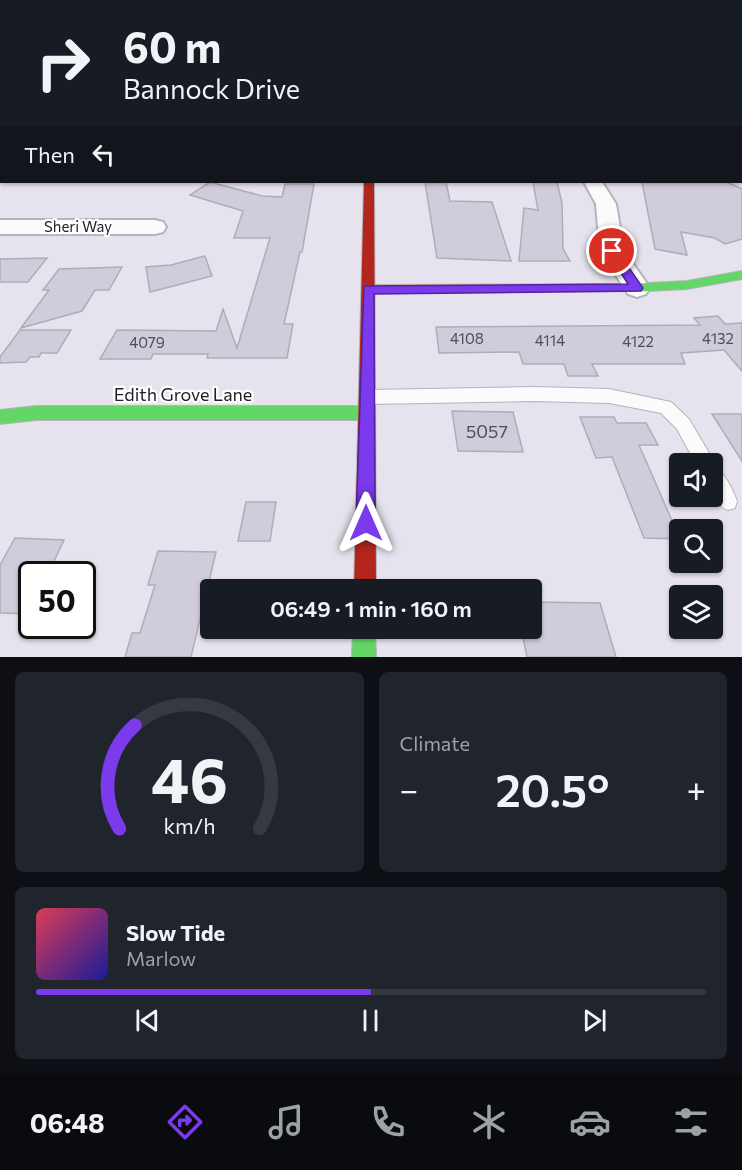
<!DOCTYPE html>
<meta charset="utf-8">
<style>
body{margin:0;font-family:Commissioner,sans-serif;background:#20242c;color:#f1f3f6;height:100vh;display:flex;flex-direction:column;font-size:22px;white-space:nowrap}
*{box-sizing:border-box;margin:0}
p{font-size:20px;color:#9ea1a6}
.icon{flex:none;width:33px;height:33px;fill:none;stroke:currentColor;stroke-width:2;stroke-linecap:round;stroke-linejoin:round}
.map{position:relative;height:657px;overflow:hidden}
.drawer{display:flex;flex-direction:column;gap:15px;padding:15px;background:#0d0f14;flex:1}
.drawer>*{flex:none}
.hud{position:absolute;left:0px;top:0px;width:742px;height:183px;box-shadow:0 2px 4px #0004;background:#171b24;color:#f1f3f6;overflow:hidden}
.tools{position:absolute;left:669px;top:453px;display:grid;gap:12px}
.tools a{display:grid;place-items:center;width:54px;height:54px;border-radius:6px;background:#171b24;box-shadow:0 2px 4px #0004;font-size:30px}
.speed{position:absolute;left:18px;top:561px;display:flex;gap:12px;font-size:30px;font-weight:700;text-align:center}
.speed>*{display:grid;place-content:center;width:78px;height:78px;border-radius:50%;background:#171b24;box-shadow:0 2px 4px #0004;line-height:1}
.speed .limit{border:3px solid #111;border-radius:9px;background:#fff;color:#111}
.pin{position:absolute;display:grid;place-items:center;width:51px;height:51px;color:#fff;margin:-26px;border:3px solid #fff;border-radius:50%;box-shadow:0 2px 6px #0007}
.me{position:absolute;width:66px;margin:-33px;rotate:0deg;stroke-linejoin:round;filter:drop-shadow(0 0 4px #0008)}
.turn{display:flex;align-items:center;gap:21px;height:126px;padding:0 24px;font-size:27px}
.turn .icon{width:78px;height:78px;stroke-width:2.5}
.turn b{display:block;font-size:42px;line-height:51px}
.then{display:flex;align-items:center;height:57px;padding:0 24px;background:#0003;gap:12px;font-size:22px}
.big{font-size:45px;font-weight:600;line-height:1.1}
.drawer .tile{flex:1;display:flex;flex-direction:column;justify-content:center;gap:9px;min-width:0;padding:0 21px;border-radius:9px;background:#20242c}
.drawer .dial{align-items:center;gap:0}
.dial svg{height:156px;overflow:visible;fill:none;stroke:#363941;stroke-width:7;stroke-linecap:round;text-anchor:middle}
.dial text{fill:#f1f3f6;stroke:none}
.song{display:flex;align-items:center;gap:18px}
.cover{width:72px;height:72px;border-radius:9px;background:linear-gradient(135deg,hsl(350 70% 55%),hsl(240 70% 35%))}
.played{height:6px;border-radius:3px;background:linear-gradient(90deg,#7c3aed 50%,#363941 50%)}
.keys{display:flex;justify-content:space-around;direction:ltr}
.heat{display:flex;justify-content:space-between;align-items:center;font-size:33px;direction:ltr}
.drawer .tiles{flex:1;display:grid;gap:15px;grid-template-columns:1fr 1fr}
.tile:last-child{grid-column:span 2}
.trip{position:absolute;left:200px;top:579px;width:342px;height:60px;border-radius:6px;background:#171b24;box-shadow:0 2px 4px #0004;font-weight:600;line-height:60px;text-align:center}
.tab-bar{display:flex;height:96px;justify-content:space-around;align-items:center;background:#090b0e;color:#9ea1a6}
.tab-bar .icon{width:42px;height:42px}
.tab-bar .selected{color:#7c3aed}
.tab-bar b{font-size:27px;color:#f1f3f6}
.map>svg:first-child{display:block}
.building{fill:#d0ccdc;stroke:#aeadb5;stroke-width:1.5}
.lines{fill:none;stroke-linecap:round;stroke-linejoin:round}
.lane-casing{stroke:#b5b3bb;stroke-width:2}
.street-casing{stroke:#b5b3bb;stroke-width:4}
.fast-casing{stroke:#b5b3bb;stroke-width:2}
.slow-casing{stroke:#b5b3bb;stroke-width:2}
.jam-casing{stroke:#b5b3bb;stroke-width:2}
.lane{fill:#fbfbfc;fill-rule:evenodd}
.street{fill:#fbfbfc;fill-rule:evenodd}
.fast{fill:#63d668;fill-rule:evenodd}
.slow{fill:#ff974d;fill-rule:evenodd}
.jam{fill:#b3261e;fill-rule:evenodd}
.route{fill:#7c3aed;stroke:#51269a;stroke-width:1.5}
.labels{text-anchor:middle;stroke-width:4.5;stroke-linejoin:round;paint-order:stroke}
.far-street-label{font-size:15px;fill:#232128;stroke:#fff}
.number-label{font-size:15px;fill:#4f4d56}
.street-label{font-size:18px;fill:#232128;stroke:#fff}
.near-number-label{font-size:18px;fill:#4f4d56}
</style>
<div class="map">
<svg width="742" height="657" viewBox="0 0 742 657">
<rect width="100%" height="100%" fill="#e6e3ee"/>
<path class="building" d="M210 182 262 196 282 197 285 184H314L302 252H300L284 324H293L287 358H207L208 354H153L151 359H100L117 330 216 331 223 309 237 348 270 238H234L243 211 190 195Z
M425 182H446L450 201 492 202 511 261 437 258Z
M533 182H557L562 203 563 249 570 261H519L524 208 538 210Z
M642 182H727L742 189V239L725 244 715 238 681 232 687 255 655 249Z
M205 256 212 276 150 292 146 267 171 265Z
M47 258 28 282H0V259Z
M122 267 109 290H95L82 311 21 328 49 290H43L59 269Z
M718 316 725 324 742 323V371L724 350 681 353 685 364H592L598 376H568L564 364H523L519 352 439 353 436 327 700 325 694 318Z
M20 330H71L57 353H41L39 357H30L26 362 0 363V357Z
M452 411 513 412 523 452 458 451Z
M712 414H742V461Z
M580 417H614L617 423H646L658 445H639L680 539 644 538 612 457 596 458Z
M246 502H276L270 541H238Z
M15 538 64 540 48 574H32V614L0 613V565Z
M158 551 216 552 191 657H125L132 633H140L155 585H148Z
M531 602 600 603 616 657H527L521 628H531Z"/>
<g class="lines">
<defs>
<path id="lane" d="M534 387 609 389 671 402 689 419 712 458 714 467C724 471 733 490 737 501L735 508 728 510C709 503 712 480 712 464H696L677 429 661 413 609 403 534 401 369 404 364 402 361 397 364 392 369 390Z"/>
<path id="street" d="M0 121H2V131H0Z
M741 125H742V135H741Z
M584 182H602L616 204 624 251 650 288 646 294 637 297 628 294 600 251 596 204Z
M0 220H155L163 222 166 227 163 232 155 234H0Z"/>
<path id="fast" d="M742 271V279L687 289 629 292 623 288 629 284 687 281Z
M36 406H367L373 408 375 413 373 418 367 420H36L0 424V410Z
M353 628H375L376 657H352Z"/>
<path id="slow" d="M629 284 633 285 635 288 633 291 368 293 362 289 368 285Z"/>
<path id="jam" d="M364 182H374L376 590H354Z"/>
</defs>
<use href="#lane" class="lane-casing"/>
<use href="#street" class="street-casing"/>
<use href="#fast" class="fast-casing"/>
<use href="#slow" class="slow-casing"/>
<use href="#jam" class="jam-casing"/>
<use href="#lane" class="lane"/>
<use href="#street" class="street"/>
<use href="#fast" class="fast"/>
<use href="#slow" class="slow"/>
<use href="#jam" class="jam"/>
</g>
<linearGradient id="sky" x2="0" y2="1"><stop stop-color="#7ab3d6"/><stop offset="0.49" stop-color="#f4f2f7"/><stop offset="1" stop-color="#f4f2f7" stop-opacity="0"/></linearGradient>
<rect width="742" height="182" fill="url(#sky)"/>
<path class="route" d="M608 249H616L643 288 641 291 374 294 375 523 373 530 366 533 359 530 356 523 364 286 628 284 607 251Z"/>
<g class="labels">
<g class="far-street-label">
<text x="78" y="232">Sheri Way</text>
</g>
<g class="number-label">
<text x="467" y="344">4108</text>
<text x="718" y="344">4132</text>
<text x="550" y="346">4114</text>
<text x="638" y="347">4122</text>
<text x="147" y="348">4079</text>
</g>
<g class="street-label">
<text x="183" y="401">Edith Grove Lane</text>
</g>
<g class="near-number-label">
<text x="487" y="438">5057</text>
</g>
</g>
</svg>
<div class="tools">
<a><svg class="icon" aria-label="sound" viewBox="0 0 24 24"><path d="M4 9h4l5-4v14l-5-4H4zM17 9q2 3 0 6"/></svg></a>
<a><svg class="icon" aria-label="search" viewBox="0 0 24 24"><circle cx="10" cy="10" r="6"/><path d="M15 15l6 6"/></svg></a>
<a><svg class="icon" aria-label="layers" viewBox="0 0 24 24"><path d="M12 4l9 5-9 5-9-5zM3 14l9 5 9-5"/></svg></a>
</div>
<div class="speed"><div class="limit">50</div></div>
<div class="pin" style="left:612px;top:251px;background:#d93025"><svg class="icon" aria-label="arrive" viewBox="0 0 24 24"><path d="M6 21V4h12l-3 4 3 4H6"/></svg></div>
<svg class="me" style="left:366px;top:523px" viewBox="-20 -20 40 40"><path d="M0-17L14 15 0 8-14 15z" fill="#7c3aed" stroke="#fff" stroke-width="4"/></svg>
<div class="trip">06:49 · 1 min · 160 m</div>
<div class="hud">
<div class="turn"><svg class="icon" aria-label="right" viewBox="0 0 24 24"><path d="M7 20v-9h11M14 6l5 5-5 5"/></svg><div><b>60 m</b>Bannock Drive</div></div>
<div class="then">Then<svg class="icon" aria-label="left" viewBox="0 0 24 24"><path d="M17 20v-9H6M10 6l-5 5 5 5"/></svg></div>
</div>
</div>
<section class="drawer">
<div class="tiles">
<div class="tile dial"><svg viewBox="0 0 100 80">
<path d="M14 69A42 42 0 1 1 86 69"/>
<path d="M14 69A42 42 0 0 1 22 16" stroke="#7c3aed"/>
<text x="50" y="56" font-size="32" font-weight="700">46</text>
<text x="50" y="72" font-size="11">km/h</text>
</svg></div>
<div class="tile"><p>Climate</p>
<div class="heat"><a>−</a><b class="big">20.5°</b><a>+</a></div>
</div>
<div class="tile">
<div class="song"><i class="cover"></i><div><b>Slow Tide</b><p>Marlow</p></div></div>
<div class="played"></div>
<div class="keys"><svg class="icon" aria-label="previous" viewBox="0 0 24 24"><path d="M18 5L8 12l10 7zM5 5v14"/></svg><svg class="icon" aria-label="pause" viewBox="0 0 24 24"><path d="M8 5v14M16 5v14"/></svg><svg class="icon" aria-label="next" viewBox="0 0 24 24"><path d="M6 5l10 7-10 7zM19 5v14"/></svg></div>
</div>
</div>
</section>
<nav class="tab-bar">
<b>06:48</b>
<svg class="icon selected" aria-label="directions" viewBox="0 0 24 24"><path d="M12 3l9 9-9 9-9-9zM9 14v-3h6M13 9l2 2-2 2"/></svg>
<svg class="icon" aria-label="music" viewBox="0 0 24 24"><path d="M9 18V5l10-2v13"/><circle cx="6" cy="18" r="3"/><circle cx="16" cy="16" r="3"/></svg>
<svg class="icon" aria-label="phone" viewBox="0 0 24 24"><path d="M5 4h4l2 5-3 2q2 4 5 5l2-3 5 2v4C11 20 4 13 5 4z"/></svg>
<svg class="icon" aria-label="climate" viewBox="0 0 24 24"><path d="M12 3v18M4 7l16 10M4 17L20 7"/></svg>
<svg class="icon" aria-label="car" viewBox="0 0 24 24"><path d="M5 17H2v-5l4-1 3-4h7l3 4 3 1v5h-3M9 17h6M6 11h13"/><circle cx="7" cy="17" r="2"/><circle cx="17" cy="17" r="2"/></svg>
<svg class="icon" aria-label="filters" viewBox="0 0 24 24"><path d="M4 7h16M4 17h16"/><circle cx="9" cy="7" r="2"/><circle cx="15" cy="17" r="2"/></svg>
</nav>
